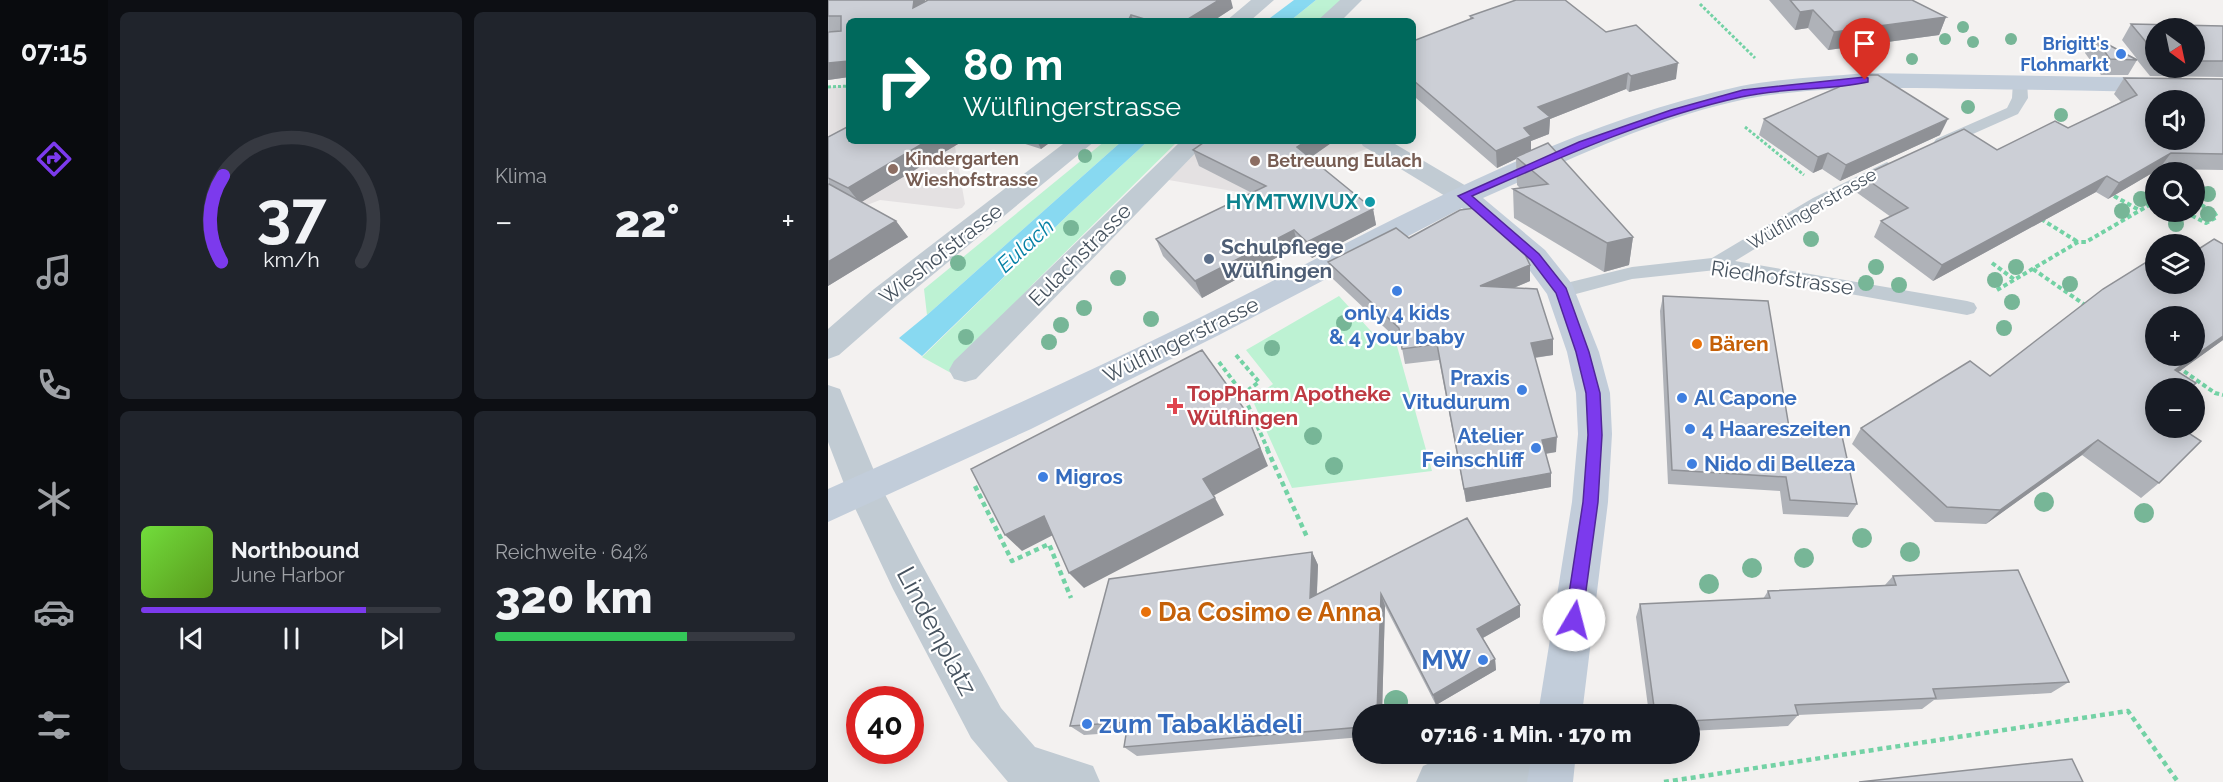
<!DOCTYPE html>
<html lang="de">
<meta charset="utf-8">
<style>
body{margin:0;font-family:Raleway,sans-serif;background:#20242c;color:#f1f3f6;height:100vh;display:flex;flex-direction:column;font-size:22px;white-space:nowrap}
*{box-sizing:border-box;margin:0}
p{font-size:20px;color:#9ea1a6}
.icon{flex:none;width:33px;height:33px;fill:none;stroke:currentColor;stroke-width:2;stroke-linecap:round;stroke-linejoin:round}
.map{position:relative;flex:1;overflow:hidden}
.panel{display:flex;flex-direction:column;gap:12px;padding:12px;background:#0d0f14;width:720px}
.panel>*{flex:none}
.guide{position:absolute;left:18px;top:18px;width:570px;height:126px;border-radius:9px;box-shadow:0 3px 15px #0003;background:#00695c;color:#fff;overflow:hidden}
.needle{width:39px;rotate:147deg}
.buttons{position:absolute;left:1317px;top:18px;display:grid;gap:12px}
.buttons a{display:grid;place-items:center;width:60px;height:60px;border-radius:50%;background:#171b24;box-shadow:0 3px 15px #0003;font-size:30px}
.speed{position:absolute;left:18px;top:686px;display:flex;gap:12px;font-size:30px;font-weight:700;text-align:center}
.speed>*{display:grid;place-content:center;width:78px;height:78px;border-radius:50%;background:#171b24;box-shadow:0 3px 15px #0003;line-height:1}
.speed .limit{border:9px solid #d22;background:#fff;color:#111}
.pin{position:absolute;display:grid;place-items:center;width:51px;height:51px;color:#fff;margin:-62px -26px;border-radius:50% 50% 50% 0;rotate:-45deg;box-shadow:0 0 6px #0007}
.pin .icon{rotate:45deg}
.me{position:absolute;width:66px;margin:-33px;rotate:8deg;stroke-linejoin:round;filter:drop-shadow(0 0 4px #0008)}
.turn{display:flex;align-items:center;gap:21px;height:126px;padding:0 18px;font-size:27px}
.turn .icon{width:78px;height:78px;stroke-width:2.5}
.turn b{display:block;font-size:42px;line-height:51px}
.big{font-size:45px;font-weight:800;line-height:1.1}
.panel .widget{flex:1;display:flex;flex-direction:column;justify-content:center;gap:9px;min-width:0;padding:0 21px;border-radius:9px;background:#20242c}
.panel .dial{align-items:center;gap:0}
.dial svg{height:156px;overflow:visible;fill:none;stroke:#363941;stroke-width:7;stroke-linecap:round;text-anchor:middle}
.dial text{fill:#f1f3f6;stroke:none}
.song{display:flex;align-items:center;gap:18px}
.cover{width:72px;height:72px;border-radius:9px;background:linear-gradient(135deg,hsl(100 70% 55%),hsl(90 70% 35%))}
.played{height:6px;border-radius:3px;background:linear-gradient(90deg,#7c3aed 75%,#363941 75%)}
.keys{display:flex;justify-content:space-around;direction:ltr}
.heat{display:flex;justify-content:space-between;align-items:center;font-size:33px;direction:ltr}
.charge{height:9px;border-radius:4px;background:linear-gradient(90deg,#34c759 64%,#363941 0)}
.panel .tiles{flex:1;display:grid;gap:12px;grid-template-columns:repeat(2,1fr)}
.trip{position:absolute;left:524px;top:704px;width:348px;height:60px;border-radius:30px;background:#171b24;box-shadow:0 3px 15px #0003;font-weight:800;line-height:60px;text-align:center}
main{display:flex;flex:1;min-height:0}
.menu{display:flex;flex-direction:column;width:108px;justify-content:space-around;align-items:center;background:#090b0e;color:#9ea1a6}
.menu .icon{width:42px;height:42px}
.menu .current{color:#7c3aed}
.menu b{font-size:27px;color:#f1f3f6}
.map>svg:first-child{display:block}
.education{fill:#e4e1e2}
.green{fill:#bdf2d3}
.water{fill:#88d9f1}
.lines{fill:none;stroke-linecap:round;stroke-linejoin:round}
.path-far2{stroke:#73d2a5;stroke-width:3;stroke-dasharray:3 2;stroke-linecap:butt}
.path-far1{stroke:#73d2a5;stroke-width:4;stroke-dasharray:4.5 3;stroke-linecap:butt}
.path{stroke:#73d2a5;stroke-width:4.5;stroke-dasharray:5 4;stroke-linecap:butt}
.lane{fill:#c1cbd3;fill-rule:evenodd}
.street{fill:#c1cbd3;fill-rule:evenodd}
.secondary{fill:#c2cdda;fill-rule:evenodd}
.tree{fill:#77b697}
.wall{fill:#afb2b8;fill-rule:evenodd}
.shaded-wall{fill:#8f9196}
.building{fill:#cccfd6;stroke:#8f9196;stroke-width:1.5;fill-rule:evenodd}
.route{fill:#7c3aed;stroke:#51269a;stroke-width:1.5}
.shop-dot{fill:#3f7fe0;stroke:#fff;stroke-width:2}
.education-dot{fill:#8d6e63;stroke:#fff;stroke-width:2}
.culture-dot{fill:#0f9aa8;stroke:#fff;stroke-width:2}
.service-dot{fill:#5c6f8a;stroke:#fff;stroke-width:2}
.food-dot{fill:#e8710a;stroke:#fff;stroke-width:2}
.health-dot{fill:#e0444e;stroke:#fff;stroke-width:2}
.labels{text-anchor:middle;stroke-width:4.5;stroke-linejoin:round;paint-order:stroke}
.far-shop-label{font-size:18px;font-weight:bold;fill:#366cbe;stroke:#fff;text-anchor:end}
.far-education-label{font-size:18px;font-weight:bold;fill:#785e54;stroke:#fff;text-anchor:start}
.far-street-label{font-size:18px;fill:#47535f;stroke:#fff}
.culture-label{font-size:21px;font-weight:bold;fill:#0d838f;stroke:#fff;text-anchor:end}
.service-label{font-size:21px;font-weight:bold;fill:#4e5e75;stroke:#fff;text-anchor:start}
.street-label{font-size:21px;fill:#47535f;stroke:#fff}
.shop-label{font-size:21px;font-weight:bold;fill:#366cbe;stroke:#fff;text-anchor:start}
.food-label{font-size:21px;font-weight:bold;fill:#c56008;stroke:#fff;text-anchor:start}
.health-label{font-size:21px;font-weight:bold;fill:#be3a42;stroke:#fff;text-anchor:start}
.water-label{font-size:22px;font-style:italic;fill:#0580a5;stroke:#fff}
.near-food-label{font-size:26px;font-weight:bold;fill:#c56008;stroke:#fff;text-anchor:start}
.near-street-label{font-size:26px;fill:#47535f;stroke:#fff}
.near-shop-label{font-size:26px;font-weight:bold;fill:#366cbe;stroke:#fff;text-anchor:end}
</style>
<main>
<nav class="menu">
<b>07:15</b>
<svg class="icon current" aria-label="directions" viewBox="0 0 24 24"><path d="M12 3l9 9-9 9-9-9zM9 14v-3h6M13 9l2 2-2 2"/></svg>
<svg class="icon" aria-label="music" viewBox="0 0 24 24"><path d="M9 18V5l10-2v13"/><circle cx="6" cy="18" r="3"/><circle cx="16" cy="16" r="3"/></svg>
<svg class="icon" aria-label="phone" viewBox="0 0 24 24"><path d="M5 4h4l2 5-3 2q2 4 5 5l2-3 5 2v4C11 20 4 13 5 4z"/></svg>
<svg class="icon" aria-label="climate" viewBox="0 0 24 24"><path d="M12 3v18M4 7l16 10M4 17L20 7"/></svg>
<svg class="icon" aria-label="car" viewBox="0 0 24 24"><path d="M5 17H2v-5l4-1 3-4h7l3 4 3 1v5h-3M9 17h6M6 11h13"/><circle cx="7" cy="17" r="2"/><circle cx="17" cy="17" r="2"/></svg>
<svg class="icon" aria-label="filters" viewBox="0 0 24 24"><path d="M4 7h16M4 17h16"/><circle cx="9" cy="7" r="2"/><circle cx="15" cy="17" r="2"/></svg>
</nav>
<section class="panel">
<div class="tiles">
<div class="widget dial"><svg viewBox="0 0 100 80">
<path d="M14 69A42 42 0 1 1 86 69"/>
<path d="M14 69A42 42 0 0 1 15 25" stroke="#7c3aed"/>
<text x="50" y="56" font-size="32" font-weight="700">37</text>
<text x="50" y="72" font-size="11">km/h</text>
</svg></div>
<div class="widget"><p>Klima</p>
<div class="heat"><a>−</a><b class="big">22°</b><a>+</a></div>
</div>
<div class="widget">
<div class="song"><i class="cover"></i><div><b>Northbound</b><p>June Harbor</p></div></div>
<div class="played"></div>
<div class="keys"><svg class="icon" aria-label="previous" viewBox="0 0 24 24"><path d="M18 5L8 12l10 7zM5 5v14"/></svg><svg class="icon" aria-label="pause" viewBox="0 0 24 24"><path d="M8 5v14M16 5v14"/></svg><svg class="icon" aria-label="next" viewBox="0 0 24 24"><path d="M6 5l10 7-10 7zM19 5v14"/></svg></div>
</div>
<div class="widget"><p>Reichweite · 64%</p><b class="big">320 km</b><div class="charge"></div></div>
</div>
</section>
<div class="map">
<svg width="1395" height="782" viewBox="0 0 1395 782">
<rect width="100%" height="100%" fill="#f3f1f0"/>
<path class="education" d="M21 86V141H126L137 204 134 208 129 209 52 200 26 210 0 197V87Z
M367 141H544L551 144 422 194 329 178Z"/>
<path class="green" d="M488 0H515L490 21H462Z
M277 141H294L99 315 96 289Z
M320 141H350L205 284 123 373 94 357 242 213Z
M511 296 552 341 567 339 604 471 464 488 424 399 445 384 418 350Z"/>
<path class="water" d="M466 0H488L462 21H438Z
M294 141H320L242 213 94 356 71 338 99 315Z"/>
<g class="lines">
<path class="path-far2" d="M872 4 927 58
M0 87 21 86
M917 127 976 175"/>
<path class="path-far1" d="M1286 196 1311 210
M1357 212 1378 223 1389 217 1386 212 1366 201
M1213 219 1250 242
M1164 263 1187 280
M1205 269 1257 305
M1169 290 1250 242H1258L1328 201
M408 355 431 382 415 394
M391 362 415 394 440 450
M1350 367 1387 393 1395 395"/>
<path class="path" d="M439 449 479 537
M147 486 184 561 221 544 243 598
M836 782 1300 711 1350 782"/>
<path class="lane" d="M1192 78 1199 82 1200 98 1190 114 1120 145H1108L1106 142 1108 139 1179 108 1184 98 1185 82Z
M1059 162 1067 167 1065 171 997 206 907 261 1139 301 1146 303 1149 308 1146 313 1139 315 888 270 804 279 733 298 726 296 724 291 726 286 804 267 884 258 985 198Z"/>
<path class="street" d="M423 0H446L422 21H398Z
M512 0H534L513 21H489Z
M239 141H267L68 305 11 355 0 359V329L46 289Z
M353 141H379L148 379 137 382 126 379 121 370 126 361Z
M532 141H562L645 190 649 196 645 202 636 205 627 202 535 146Z
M0 385 12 389 52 485 93 563 173 708 207 747 265 766 272 782H180L143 738 65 589 18 489 0 442Z
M637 756 712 759 728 766 735 782H588L595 766 611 759Z"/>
<path class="secondary" d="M1037 73 1395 79V93C1313 92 1231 90 1150 89 1072 88 995 85 918 99 827 118 740 160 655 198L717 250 744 284 771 352 782 393 784 434 780 502 754 714H710L744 502 750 434 748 393 739 352 719 294 697 264 634 208 391 335 203 429 0 522V489C124 434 248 378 369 319 544 233 721 127 913 86 954 78 996 77 1037 73Z
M704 753H748L745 782H699Z"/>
</g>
<g class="tree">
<circle cx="1135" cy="27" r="6"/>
<circle cx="1117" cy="39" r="6"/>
<circle cx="1183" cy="39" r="6"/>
<circle cx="1145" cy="42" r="6"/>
<circle cx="1084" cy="59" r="6"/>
<circle cx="1140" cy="107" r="7"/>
<circle cx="1233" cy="115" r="7"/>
<circle cx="257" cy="156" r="7"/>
<circle cx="1380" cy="194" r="8"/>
<circle cx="1313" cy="199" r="8"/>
<circle cx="1294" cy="211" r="8"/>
<circle cx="1380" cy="214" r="8"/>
<circle cx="1348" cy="224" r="8"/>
<circle cx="243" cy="228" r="8"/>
<circle cx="983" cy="239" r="8"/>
<circle cx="130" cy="263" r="8"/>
<circle cx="1048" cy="267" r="8"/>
<circle cx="1188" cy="267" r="8"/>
<circle cx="290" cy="278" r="8"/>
<circle cx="1167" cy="280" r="8"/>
<circle cx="1038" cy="283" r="8"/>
<circle cx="1242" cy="284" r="8"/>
<circle cx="1071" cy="285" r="8"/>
<circle cx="1184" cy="302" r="8"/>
<circle cx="256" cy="308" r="8"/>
<circle cx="323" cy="319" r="8"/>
<circle cx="516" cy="323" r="8"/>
<circle cx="233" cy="325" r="8"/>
<circle cx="1176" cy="328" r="8"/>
<circle cx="138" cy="337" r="8"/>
<circle cx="221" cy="342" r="8"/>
<circle cx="444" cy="348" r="8"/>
<circle cx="485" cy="436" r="9"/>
<circle cx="506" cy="466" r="9"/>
<circle cx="1216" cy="502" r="10"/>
<circle cx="1316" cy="513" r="10"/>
<circle cx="1034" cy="538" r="10"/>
<circle cx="1082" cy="552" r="10"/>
<circle cx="976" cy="558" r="10"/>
<circle cx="924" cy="568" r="10"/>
<circle cx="881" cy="584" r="10"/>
<circle cx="568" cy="702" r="12"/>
</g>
<path class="wall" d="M0 0H97V2L405 8 385 21H21V77L0 80 13 31H0Z
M941 0H1084L1118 17 1111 35 1000 50 980 28 967 30Z
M642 16 778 32 848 79 801 92 798 89 722 119 721 134 703 141V150L805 237 801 265 776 272 686 218 685 189 692 188 689 185 688 159 669 168 588 98 585 99V41L642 19Z
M1303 24 1395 26V77L1322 76 1309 60 1300 75H1273L1257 53 1266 37 1309 59 1294 40ZM1328 28H1366V68H1328Z
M1296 78 1395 79V170L1331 169 1280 199 1268 192 1105 281 1046 237 1053 221 1063 217 1028 192 1034 176 1169 150 1240 128 1293 102 1286 94Z
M936 119 1112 135 1012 181 994 169 985 173 931 135Z
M0 137 85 143 135 141 33 202 68 221 80 237 0 286Z
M188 141H224L213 149Z
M378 141H506L482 158 545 209 548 225 484 258 470 246 374 298 335 256 328 239 424 193 371 166 365 150Z
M500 262 702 265V281L686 288 725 339V355L707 358 728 452 718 454 723 473V487L638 502 611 360 577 364 573 343 504 278Z
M835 296 962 433 1029 504 1020 517 955 514 952 491 840 484 832 311Z
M1395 340 1328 388 1331 483 1313 498 1254 455 1158 524 1107 522 1024 444 1033 428 1162 376Z
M639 518 692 605V617L655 638 667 659 668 670 608 705 557 606 554 714H534V737L309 756 296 747 298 732 256 735 242 726 484 552 490 565 489 594Z
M1065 576 1241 682 1223 693 1106 700 1094 709 970 715 960 726 861 731V714H821L808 617 812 604 935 599 940 591 1057 585Z"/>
<path class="shaded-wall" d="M86 0H97L94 21 85 8Z
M391 0H403L405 8 385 21H357Z
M985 10 980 28 967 30 972 12Z
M303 15 306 21H300Z
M1118 17 1111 35 1000 50 1006 32Z
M21 61V77L0 80V63Z
M850 63 848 79 801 92 803 76Z
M800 73 798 89 722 119 721 134 703 141V152L688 157V159L669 168 668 151 696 128 710 107Z
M586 81 588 98 585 99V82Z
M1120 119 1112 135 1012 181 1018 165Z
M99 141H135L32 203 20 188Z
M209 141H224L213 149Z
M478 141H506L473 164 469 147Z
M1000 153 994 169 985 173 990 157Z
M1343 153 1331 169 1280 199 1291 183Z
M1279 176 1268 192 1105 281 1114 265Z
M545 209 548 225 484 258 479 242Z
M68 221 80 237 0 286V262Z
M466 230 470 246 374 298 367 281Z
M805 237 801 265 776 272 779 243Z
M702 265V281L653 301 652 286Z
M1395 336V340L1331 386 1347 370Z
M725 339V355L703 358V343Z
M417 410 440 466 385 496 375 479Z
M729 437 728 452 714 454V440Z
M1270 440 1254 455 1158 524 1172 510Z
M723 473V487L638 502 636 489Z
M387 498 396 515 256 588 241 573Z
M216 516 231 532 194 551 177 535Z
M484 552 490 565 488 610 482 598Z
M553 594 557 606 554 714H549Z
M692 605V617L651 640 649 629Z
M667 659 668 670 608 705 605 695Z"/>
<path class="building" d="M0 0H86L85 8 100 0H391L357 21H323L303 15 300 21H21V61L0 63V32L13 31V16H0Z
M688 0H737L778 32 808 25 850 63 803 76 800 73 710 107 722 117 696 128 703 136 668 151 586 81 585 82V41L645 18 642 16Z
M962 0H1084L1118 17 1006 32 985 10 972 12Z
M1303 24 1395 26V61H1366V28H1328V54Z
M1266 37 1309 60 1282 59Z
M1039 75H1050L1120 119 1018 165 1000 153 990 157 936 119Z
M1296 78 1395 79V154L1343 153 1291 183 1279 176 1114 265 1053 221 1080 208 1034 176 1136 129 1169 150 1227 121 1240 128 1309 95ZM1328 100H1366V140H1328Z
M21 126V141H80L85 143 86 141H99L20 188 0 178V137Z
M378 141H478L469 147 545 209 479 242 466 230 367 281 328 239 438 186 365 150Z
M720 143 805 237 779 243 685 189 720 184 688 157Z
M1 184 68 221 0 262V185Z
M647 208 695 250 702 265 652 286 709 289 725 339 703 343 729 437 714 440 723 473 636 489 609 344 574 349 571 328 500 262 568 228 581 238 632 210Z
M1386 239 1395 244V336L1347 370 1368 383 1362 388H1328V428H1353L1373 441 1331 483 1270 440 1172 510 1119 507 1033 428 1142 361 1162 376 1275 289 1328 256V284H1366V252ZM1328 316H1366V356H1328Z
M835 296 940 301 962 433 1014 436 1029 504 962 500 958 477 844 470Z
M374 350 417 410 432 448 375 479 387 498 241 573 216 516 177 535 143 469Z
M639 518 692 605 649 629 667 659 605 695 553 594 549 714H534V727L296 747 300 722 242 726 281 579 484 552 482 598Z
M1190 570 1241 682 1105 689 1108 698 967 705 970 715 861 721V714H827L812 604 942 598 940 591 1068 585 1065 576Z
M1244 759 1255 782H1031Z"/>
<path class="route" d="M1037 77 1040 78V82C999 91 955 87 913 97 819 118 731 158 644 196L711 254 738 288 761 352 772 393 774 435 770 502 754 620 751 626 746 628 740 626 737 620 755 502 760 435 758 393 748 352 728 293 703 260 630 196 751 142 843 110 915 90Z"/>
<g class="shop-dot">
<circle cx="1293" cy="54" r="6"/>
<circle cx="569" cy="291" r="6"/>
<circle cx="694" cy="390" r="6"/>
<circle cx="854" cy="398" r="6"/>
<circle cx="862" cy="429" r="6"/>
<circle cx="708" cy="448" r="6"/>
<circle cx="864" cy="464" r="6"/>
<circle cx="215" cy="477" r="6"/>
<circle cx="655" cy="660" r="6"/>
<circle cx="259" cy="724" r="6"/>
</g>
<g class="education-dot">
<circle cx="427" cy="161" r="6"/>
<circle cx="65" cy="169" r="6"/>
</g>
<circle class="culture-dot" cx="542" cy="202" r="6"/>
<circle class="service-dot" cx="381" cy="259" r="6"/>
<g class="food-dot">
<circle cx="869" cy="344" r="6"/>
<circle cx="318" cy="612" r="6"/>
</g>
<path class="health-dot" d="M344 397h6v6h6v6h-6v6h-6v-6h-6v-6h6z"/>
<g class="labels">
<g class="far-shop-label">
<text x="1281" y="50">Brigitt's<tspan x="1281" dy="21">Flohmarkt</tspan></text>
</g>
<g class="far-education-label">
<text x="77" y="165">Kindergarten<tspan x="77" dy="21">Wieshofstrasse</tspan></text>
<text x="439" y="167">Betreuung Eulach</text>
</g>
<g class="far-street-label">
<text transform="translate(984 209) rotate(-30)" y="6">Wülflingerstrasse</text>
</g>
<g class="culture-label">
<text x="530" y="209">HYMTWIVUX</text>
</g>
<g class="service-label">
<text x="393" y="254">Schulpflege<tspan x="393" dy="24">Wülflingen</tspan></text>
</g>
<g class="street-label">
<text transform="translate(113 254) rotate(-38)" y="7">Wieshofstrasse</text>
<text transform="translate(252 255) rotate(-45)" y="7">Eulachstrasse</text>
<text transform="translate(954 278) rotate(8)" y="7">Riedhofstrasse</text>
<text transform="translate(353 340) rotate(-26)" y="7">Wülflingerstrasse</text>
</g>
<g class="shop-label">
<text x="569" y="320" text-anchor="middle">only 4 kids<tspan x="569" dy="24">&amp; 4 your baby</tspan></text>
<text x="682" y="385" text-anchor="end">Praxis<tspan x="682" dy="24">Vitudurum</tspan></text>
<text x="866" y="405">Al Capone</text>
<text x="874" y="436">4 Haareszeiten</text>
<text x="696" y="443" text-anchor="end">Atelier<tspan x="696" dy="24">Feinschliff</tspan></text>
<text x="876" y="471">Nido di Belleza</text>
<text x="227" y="484">Migros</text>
</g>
<g class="food-label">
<text x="881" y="351">Bären</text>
</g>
<g class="health-label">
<text x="359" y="401">TopPharm Apotheke<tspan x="359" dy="24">Wülflingen</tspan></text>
</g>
<g class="water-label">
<text transform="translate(197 245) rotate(-42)" y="8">Eulach</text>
</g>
<g class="near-food-label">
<text x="330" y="621">Da Cosimo e Anna</text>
</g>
<g class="near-street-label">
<text transform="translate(109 631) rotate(62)" y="9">Lindenplatz</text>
</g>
<g class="near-shop-label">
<text x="643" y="669">MW</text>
<text x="271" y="733" text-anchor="start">zum Tabaklädeli</text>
</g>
</g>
</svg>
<div class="buttons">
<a><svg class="needle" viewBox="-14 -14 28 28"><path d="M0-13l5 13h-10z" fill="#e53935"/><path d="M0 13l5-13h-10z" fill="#9ea1a6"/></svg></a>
<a><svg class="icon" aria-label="sound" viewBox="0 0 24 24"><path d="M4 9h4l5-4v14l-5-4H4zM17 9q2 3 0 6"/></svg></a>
<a><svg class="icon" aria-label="search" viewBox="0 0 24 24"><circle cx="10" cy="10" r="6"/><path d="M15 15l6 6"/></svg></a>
<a><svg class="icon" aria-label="layers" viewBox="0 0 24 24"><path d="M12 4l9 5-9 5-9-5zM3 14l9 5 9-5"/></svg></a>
<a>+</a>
<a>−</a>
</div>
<div class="speed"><div class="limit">40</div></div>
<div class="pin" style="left:1037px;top:80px;background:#d93025"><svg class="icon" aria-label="arrive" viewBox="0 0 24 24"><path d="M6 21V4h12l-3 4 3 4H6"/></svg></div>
<svg class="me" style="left:746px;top:620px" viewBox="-20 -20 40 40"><circle r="19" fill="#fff"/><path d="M0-13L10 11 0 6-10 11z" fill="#7c3aed"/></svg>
<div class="trip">07:16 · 1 Min. · 170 m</div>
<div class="guide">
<div class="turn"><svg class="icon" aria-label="right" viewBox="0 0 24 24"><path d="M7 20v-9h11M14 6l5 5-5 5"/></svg><div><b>80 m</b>Wülflingerstrasse</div></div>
</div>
</div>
</main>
